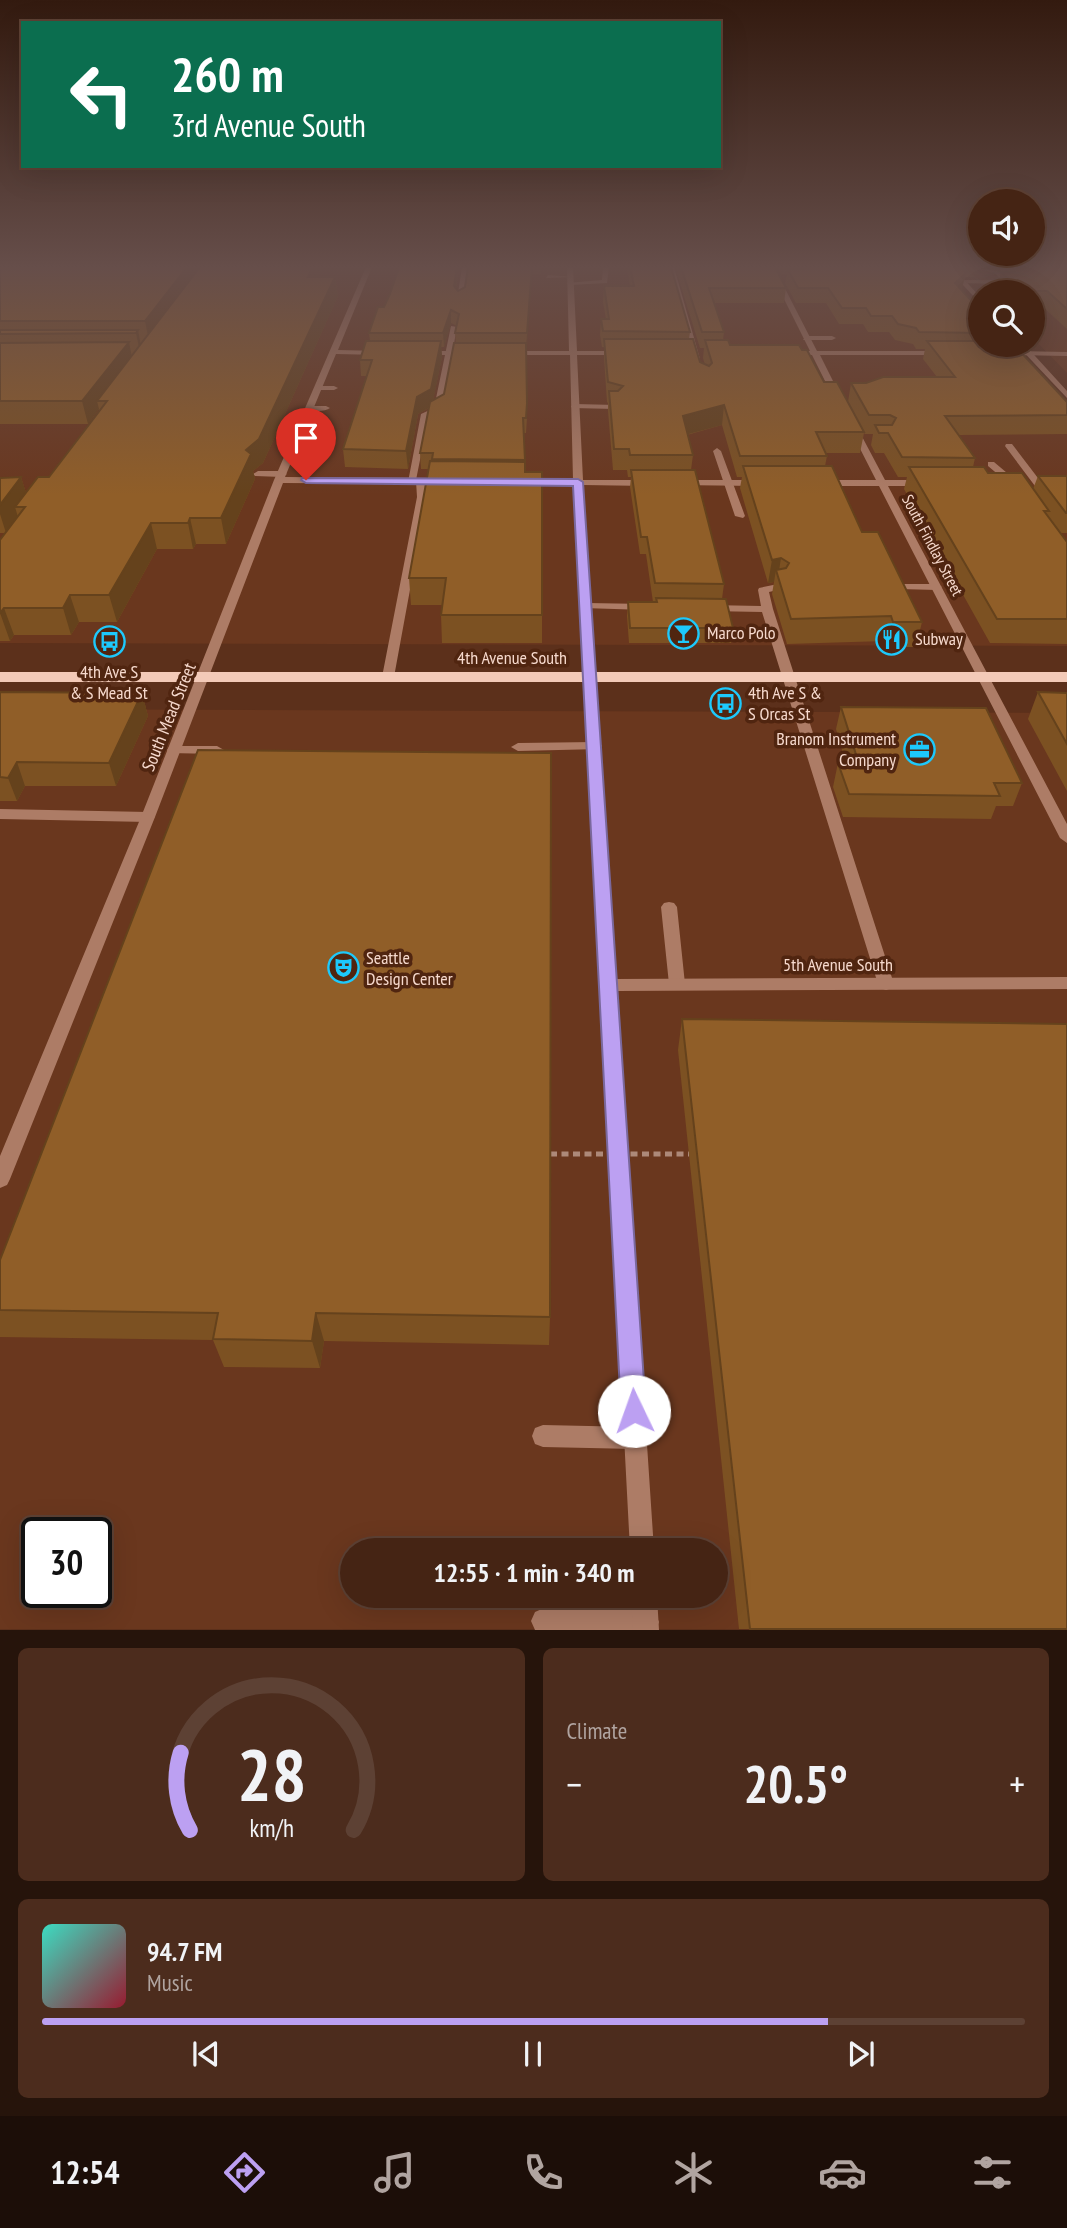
<!DOCTYPE html>
<meta charset="utf-8">
<style>
body{margin:0;font-family:"PT Sans Narrow",sans-serif;background:#4c2c1d;color:#f1f3f6;height:100vh;display:flex;flex-direction:column;font-size:26px;white-space:nowrap}
*{box-sizing:border-box;margin:0}
p{font-size:23px;color:#b0a4a0}
.icon{flex:none;width:38px;height:38px;fill:none;stroke:currentColor;stroke-width:2;stroke-linecap:round;stroke-linejoin:round}
.map{position:relative;height:1630px;overflow:hidden}
.side{display:flex;flex-direction:column;gap:18px;padding:18px;background:#26140b;flex:1}
.side>*{flex:none}
.hud{position:absolute;left:21px;top:21px;width:700px;height:147px;border-radius:0px;box-shadow:0 7px 28px #0002,0 0 0 2px #5d4134;background:#0b6e4f;color:#fff;overflow:hidden}
.buttons{position:absolute;left:968px;top:189px;display:grid;gap:14px}
.buttons a{display:grid;place-items:center;width:77px;height:77px;border-radius:50%;background:#452414;box-shadow:0 7px 28px #0002,0 0 0 2px #5d4134;font-size:35px}
.speed{position:absolute;left:21px;top:1517px;display:flex;gap:14px;font-size:35px;font-weight:700;text-align:center}
.speed>*{display:grid;place-content:center;width:91px;height:91px;border-radius:50%;background:#452414;box-shadow:0 7px 28px #0002,0 0 0 2px #5d4134;line-height:1}
.speed .limit{border:4px solid #111;border-radius:10px;background:#fff;color:#111}
.pin{position:absolute;display:grid;place-items:center;width:60px;height:60px;color:#fff;margin:-72px -30px;border-radius:50% 50% 50% 0;rotate:-45deg;box-shadow:0 0 7px #0007}
.pin .icon{rotate:45deg}
.me{position:absolute;width:77px;margin:-38px;rotate:357deg;stroke-linejoin:round;filter:drop-shadow(0 0 5px #0008)}
.turn{display:flex;align-items:center;gap:24px;height:147px;padding:0 35px;font-size:32px}
.turn .icon{width:91px;height:91px;stroke-width:2.5}
.turn b{display:block;font-size:49px;line-height:60px}
.big{font-size:52px;font-weight:600;line-height:1.1}
.side .card{flex:1;display:flex;flex-direction:column;justify-content:center;gap:10px;min-width:0;padding:0 24px;border-radius:10px;background:#4c2c1d}
.side .dial{align-items:center;gap:0}
.dial svg{height:182px;overflow:visible;fill:none;stroke:#5d4134;stroke-width:7;stroke-linecap:round;text-anchor:middle}
.dial text{fill:#f1f3f6;stroke:none}
.song{display:flex;align-items:center;gap:21px}
.cover{width:84px;height:84px;border-radius:10px;background:linear-gradient(135deg,hsl(170 70% 55%),hsl(350 70% 35%))}
.played{height:7px;border-radius:4px;background:linear-gradient(90deg,#bca0f2 80%,#5d4134 80%)}
.keys{display:flex;justify-content:space-around;direction:ltr}
.heat{display:flex;justify-content:space-between;align-items:center;font-size:38px;direction:ltr}
.side .tiles{flex:1;display:grid;gap:18px;grid-template-columns:1fr 1fr}
.card:last-child{grid-column:span 2}
.trip{position:absolute;left:340px;top:1538px;width:388px;height:70px;border-radius:35px;background:#452414;box-shadow:0 7px 28px #0002,0 0 0 2px #5d4134;font-weight:600;line-height:70px;text-align:center}
.dock{display:flex;height:112px;justify-content:space-around;align-items:center;background:#1c0e08;color:#b0a4a0}
.dock .icon{width:49px;height:49px}
.dock .current{color:#bca0f2}
.dock b{font-size:32px;color:#f1f3f6}
.map>svg:first-child{display:block}
.built{fill:#6a371e;fill-rule:evenodd}
.lines{fill:none;stroke-linecap:round;stroke-linejoin:round}
.service{fill:#ad7c66;fill-rule:evenodd}
.minor{fill:#ad7c66;fill-rule:evenodd}
.tertiary{fill:#ad7c66;fill-rule:evenodd}
.primary{fill:#f3cab8;fill-rule:evenodd}
.path-bridge{stroke:#ad8979;stroke-width:5;stroke-dasharray:7 4.5;stroke-linecap:butt}
.wall{fill:#7c5122;fill-rule:evenodd}
.shaded-wall{fill:#65421c}
.building{fill:#905e28;stroke:#65421c;stroke-width:2}
.route{fill:#bca0f2;stroke:#7a689d;stroke-width:2}
.labels{text-anchor:middle;stroke-width:7;stroke-linejoin:round;paint-order:stroke}
.far-street-label{font-size:16px;fill:#f7dace;stroke:#502510}
.poi-label{font-size:18px;fill:#f7dace;stroke:#502510;text-anchor:start}
.street-label{font-size:18px;fill:#f7dace;stroke:#502510}
</style>
<div class="map">
<svg width="1067" height="1630" viewBox="0 0 1067 1630">
<rect width="100%" height="100%" fill="#5c301b"/>
<path class="built" d="M0 267H927L980 345 1067 425V646L0 643Z
M965 267H1067V373L1033 338 1032 292H989Z
M0 709 1067 713V1629H0ZM37 1533H96V1592H37ZM352 1550H716V1596H352Z"/>
<g class="lines">
<path class="service" d="M462 267H468L463 300 460 302 457 300Z
M603 267H609L607 283 570 285 567 283 602 280Z
M668 267H674L700 359 693 357Z
M969 267 999 271 1010 282 1007 284 960 283 962 280H1001L995 273Z
M548 275 573 277 546 278Z
M451 326 457 327 442 409 429 415 416 480 408 482 421 414 434 408Z
M806 336H832L836 338 832 340H803Z
M319 386H334L338 388 334 390H316V386Z
M575 404 616 405 620 407 616 409 572 408 571 406Z
M307 406H326L330 408C325 412 311 412 306 408Z
M300 427H316L320 430 316 433 297 432 296 430Z
M1006 444H1012L1041 482V486H1035L1005 446Z
M717 448 721 451 745 516 743 518 735 516 713 451Z
M290 452H308L312 455 308 458 287 457 286 455Z
M988 462H994L1019 483V487H1013L988 466Z
M258 471H282L287 474 282 477 255 476 253 474Z
M421 478 426 481 427 497 394 677 388 681 382 677 417 497 416 481Z
M778 584 783 587 782 589 769 592 773 609 894 984 892 988 886 990 880 988 878 984 762 612 709 611 703 608 709 605 761 606 758 590 759 588Z
M903 584H937L942 587 937 590 899 589V585Z
M587 603 646 604 652 607 646 610 583 608V604Z
M595 742 600 743 602 746 600 749 518 751 511 747 518 743Z
M174 746H217L224 750 217 754 169 753 167 750 169 747Z
M0 809 148 812 155 817 148 822 0 819Z
M669 902 674 903 677 907 685 984 683 988 677 990 671 988 669 984 661 907 664 903Z
M543 1425 635 1427 643 1430 646 1438 643 1446 635 1449 543 1447 535 1444 532 1436 535 1428Z
M544 1608 646 1609 655 1613 659 1622 656 1630H535L531 1621 535 1612Z"/>
<path class="minor" d="M366 267H372L338 350 380 351 384 353 380 355 336 354 285 477 443 478 448 481 443 484 283 483 155 817 10 1179 7 1185 0 1188V1156L141 817 274 480Z
M567 267H573L577 351H621L625 353 621 355H577L583 480H649L654 483 649 486 583 485 616 979 1067 977V989L617 991 654 1550H630L574 485H522L517 482 522 479 573 480 570 355H508L504 353 508 351H569Z
M768 267H774L817 351H943L947 353 943 355H820L842 399 835 401 812 355H792L788 353 792 351H810Z
M424 351H471L475 353 471 355H421L420 353Z
M1016 351 1067 352V356L1013 355 1012 353Z
M854 426 858 429 885 480H922L927 483 922 486H888L1067 824V843L1060 838 879 486H820L815 483 820 480H876L850 429Z
M680 480H758L763 483 758 486 677 485 675 483Z
M631 1596H657L659 1630H633Z"/>
<path class="tertiary" d="M946 267H953L980 297V303Z
M1017 345H1025L1067 391V398Z"/>
<path class="primary" d="M0 672H1067V682H0Z"/>
<path class="path-bridge" d="M550 1154H689"/>
</g>
<path class="wall" d="M0 267 335 277 338 296 263 463 253 471 255 479 226 544H196L193 549H157L117 622H79L71 635H14L10 641H0V540L5 533H0V478L21 477 26 493 49 477 99 411V409L88 424H0Z
M399 267H459L456 289 458 291 465 287 468 267H541V274H532L526 347 527 418 526 433H524L525 472H542V643H442L441 615 442 605H411L409 578 429 469H421L420 453 429 408 418 414 408 469 345 467 343 449 367 376H361L360 360 370 341 369 333 390 294ZM451 323 457 326 455 333 456 343 444 394 433 400 442 357 441 347H444Z
M627 267H671L690 332 689 339 700 362 705 365 703 358 704 348H700L675 267H775L786 288 784 303H714L724 332 723 340 730 345 802 350 824 382 848 402 851 383H866L937 377 923 359 925 349H916L913 344 895 340 889 332H868L863 324H839L826 303H796L785 283 787 274H781L776 267H980L979 272 973 277H966L965 276 962 288 961 289 980 310V345L1067 402V434L959 435 975 458 973 467 988 473 1033 489 1038 476H1067V533H1061L1067 542V644L990 643 904 489 907 477H898L884 453H875L871 445 873 434H865L864 433 860 453H825L827 456 825 466 862 532 922 622 916 647H887L885 641 787 644 772 594 774 582 768 583 740 488 742 477H737L722 425 687 435 693 455 691 470 724 584 722 599 733 628 731 643H629L627 616 628 602H653L646 554H640L630 487 631 477H628L627 470H613L608 411V403L607 402 604 358V347H602L600 335 601 319H606L603 302 604 286H630Z
M988 267H1067V329L1043 307H1032V292H1003L997 286 1001 272H1003L1001 269Z
M0 692 142 693 148 716 116 786H25L17 801H0Z
M1038 692 1067 693V791L1028 719Z
M841 707 1022 783 1013 806H996L991 819 843 817 833 787 838 763 846 764 836 729Z
M682 1019 1067 1629H739L678 1050Z
M0 1260 550 1317 549 1345 324 1341 320 1368 224 1367 213 1340 0 1337Z"/>
<path class="shaded-wall" d="M187 267H205L149 341 145 321Z
M313 267H324L311 296 308 277Z
M457 267H459L454 300V286Z
M532 267V274L527 347V333Z
M976 267H980L979 272 973 277Z
M966 273 962 288 951 298 955 283Z
M335 277 338 296 263 463 253 471 255 479 226 544 221 518 246 450Z
M451 310V323L444 347 443 333Z
M138 330 142 351 140 353 136 333Z
M441 341 442 357 432 406 418 414 408 469 406 451 417 397Z
M129 342 133 363 97 401 99 409 88 424 82 401Z
M724 405 722 425 681 436 683 416Z
M21 477 29 502 15 507 18 517 6 533 0 514V505Z
M190 518 196 544 193 549 188 523Z
M151 523 157 549 117 622 109 595Z
M781 558 778 577 776 570 774 582 768 583 772 560Z
M70 595 79 622 71 635 63 608Z
M4 608 14 635 10 641 0 613Z
M142 693 148 716 116 786 109 763Z
M17 762 25 786 17 801 8 778Z
M316 1313 324 1341 320 1368 312 1341Z"/>
<path class="building" d="M0 267H187L145 321H0Z
M200 267H313L308 277H335L259 439 246 450 251 454 221 518H190L188 523H151L109 595H70L63 608H4L0 613V540L25 507H15L38 477H49L107 401H97Z
M399 267H457L454 286 458 291 465 287 468 267H532L527 333H455L459 314 451 310 443 333H369L378 307H384L390 294Z
M630 267H671L690 332 603 331 601 319H609L604 286H634Z
M681 267H775L786 288H709L724 332H702Z
M806 267H961L966 273 955 283 980 310V333L919 332 916 328 898 324 892 316H871L866 308H842L828 288H798L787 268 804 269Z
M1016 267H1067V309L1047 291H1021L1001 272H1011Z
M0 330H138L136 333 0 334Z
M604 339H693L700 362 709 366 712 363 705 340H728L730 345H799L802 350H807L824 382H837L864 432H816L827 456H740L724 405 683 416 693 455H630L629 449H614L609 391H618L623 386 608 382Z
M366 341H441L431 389 417 397 406 451 343 449 372 360H360Z
M927 341H980V345H1014L1067 402V415L945 416 975 458 902 457 888 433H879L875 425H892L896 418 890 415H869L851 383H866L883 377H955Z
M129 342 82 401H0V343Z
M454 343H526L527 403 526 418H523L525 460 432 459 433 453H420L430 402 444 394Z
M430 461 525 462V472H542V615H441L446 578H409Z
M743 466H832L862 532H878L922 622H893L891 616 791 619 776 570 786 568 789 563 781 558 772 560Z
M909 467H984L988 473H1022L1049 511H1044L1067 542V619H997Z
M631 470H695L724 584 655 583 647 537H641Z
M1038 476H1067V513H1066Z
M21 477 0 505V478Z
M656 598 726 599 733 628H630L628 602H657Z
M0 692 142 693 109 763 17 762 8 778 0 777Z
M1038 692 1067 693V744Z
M841 707 986 708 1022 783H994L1000 796 849 794 838 763 859 764Z
M198 750 551 753 550 1317 316 1313 312 1341 213 1339 218 1313 0 1310V1260Z
M682 1019 1067 1024V1629H750Z"/>
<linearGradient id="sky" x2="0" y2="1"><stop stop-color="#331a0f"/><stop offset="0.54" stop-color="#664e4a"/><stop offset="1" stop-color="#664e4a" stop-opacity="0"/></linearGradient>
<rect width="1067" height="495" fill="url(#sky)"/>
<path class="route" d="M302 478 578 479 583 482 646 1411 643 1420 634 1424 625 1420 621 1411 573 486 306 483 301 480Z"/>
<defs>
<symbol id="bar-ring" viewBox="-11 -11 22 22"><circle r="9.5" fill="#502510" stroke="#1dc9fc" stroke-width="1.5"/><path d="M-6-5H6L.8 .8V4.5H3.5V6h-7V4.5H-.8V.8Z" fill="#1dc9fc"/></symbol>
<symbol id="restaurant-ring" viewBox="-11 -11 22 22"><circle r="9.5" fill="#502510" stroke="#1dc9fc" stroke-width="1.5"/><path d="M-5-6h1v4h1v-4h1v4h1v-4h1v5L-1.5 .5V6h-2V.5L-5-1ZM5-6V6H3V1.5H1.5Q1.5-4 5-6Z" fill="#1dc9fc"/></symbol>
<symbol id="bus-ring" viewBox="-11 -11 22 22"><circle r="9.5" fill="#502510" stroke="#1dc9fc" stroke-width="1.5"/><path d="M-5-6H5V4H4V6H2V4H-2V6H-4V4H-5ZM-3.5-4V0h7V-4ZM-3.5 1.2v1.5H-2V1.2ZM2 1.2v1.5H3.5V1.2Z" fill="#1dc9fc"/></symbol>
<symbol id="office-ring" viewBox="-11 -11 22 22"><circle r="9.5" fill="#502510" stroke="#1dc9fc" stroke-width="1.5"/><path d="M-6-3h4V-5.5h4V-3h4V5H-6ZM-1-4.5V-3h2v-1.5ZM-6 0V1H6V0Z" fill="#1dc9fc"/></symbol>
<symbol id="theatre-ring" viewBox="-11 -11 22 22"><circle r="9.5" fill="#502510" stroke="#1dc9fc" stroke-width="1.5"/><path d="M-5-5.5Q0-4 5-5.5V0Q5 5 0 6Q-5 5-5 0ZM-3.3-2.5H-1v1.5H-3.3ZM1-2.5H3.3v1.5H1ZM-2.8 1Q0 5.5 2.8 1Z" fill="#1dc9fc"/></symbol>
</defs>
<g fill-rule="evenodd">
<use href="#bar-ring" x="666" y="616" width="35" height="35"/>
<use href="#restaurant-ring" x="874" y="622" width="35" height="35"/>
<use href="#bus-ring" x="92" y="624" width="35" height="35"/>
<use href="#bus-ring" x="708" y="686" width="35" height="35"/>
<use href="#office-ring" x="902" y="732" width="35" height="35"/>
<use href="#theatre-ring" x="326" y="950" width="35" height="35"/>
</g>
<g class="labels">
<g class="far-street-label">
<text transform="translate(933 545) rotate(62)" y="6">South Findlay Street</text>
</g>
<g class="poi-label">
<text x="707" y="639">Marco Polo</text>
<text x="915" y="645">Subway</text>
<text x="109" y="678" text-anchor="middle">4th Ave S<tspan x="109" dy="21">&amp; S Mead St</tspan></text>
<text x="748" y="699">4th Ave S &amp;<tspan x="748" dy="21">S Orcas St</tspan></text>
<text x="896" y="745" text-anchor="end">Branom Instrument<tspan x="896" dy="21">Company</tspan></text>
<text x="366" y="964">Seattle<tspan x="366" dy="21">Design Center</tspan></text>
</g>
<g class="street-label">
<text x="512" y="664">4th Avenue South</text>
<text transform="translate(169 717) rotate(-68)" y="6">South Mead Street</text>
<text x="838" y="971">5th Avenue South</text>
</g>
</g>
</svg>
<div class="buttons">
<a><svg class="icon" aria-label="sound" viewBox="0 0 24 24"><path d="M4 9h4l5-4v14l-5-4H4zM17 9q2 3 0 6"/></svg></a>
<a><svg class="icon" aria-label="search" viewBox="0 0 24 24"><circle cx="10" cy="10" r="6"/><path d="M15 15l6 6"/></svg></a>
</div>
<div class="speed"><div class="limit">30</div></div>
<div class="pin" style="left:306px;top:480px;background:#d93025"><svg class="icon" aria-label="arrive" viewBox="0 0 24 24"><path d="M6 21V4h12l-3 4 3 4H6"/></svg></div>
<svg class="me" style="left:634px;top:1411px" viewBox="-20 -20 40 40"><circle r="19" fill="#fff"/><path d="M0-13L10 11 0 6-10 11z" fill="#bca0f2"/></svg>
<div class="trip">12:55 · 1 min · 340 m</div>
<div class="hud">
<div class="turn"><svg class="icon" aria-label="left" viewBox="0 0 24 24"><path d="M17 20v-9H6M10 6l-5 5 5 5"/></svg><div><b>260 m</b>3rd Avenue South</div></div>
</div>
</div>
<section class="side">
<div class="tiles">
<div class="card dial"><svg viewBox="0 0 100 80">
<path d="M14 69A42 42 0 1 1 86 69"/>
<path d="M14 69A42 42 0 0 1 10 35" stroke="#bca0f2"/>
<text x="50" y="56" font-size="32" font-weight="700">28</text>
<text x="50" y="72" font-size="11">km/h</text>
</svg></div>
<div class="card"><p>Climate</p>
<div class="heat"><a>−</a><b class="big">20.5°</b><a>+</a></div>
</div>
<div class="card">
<div class="song"><i class="cover"></i><div><b>94.7 FM</b><p>Music</p></div></div>
<div class="played"></div>
<div class="keys"><svg class="icon" aria-label="previous" viewBox="0 0 24 24"><path d="M18 5L8 12l10 7zM5 5v14"/></svg><svg class="icon" aria-label="pause" viewBox="0 0 24 24"><path d="M8 5v14M16 5v14"/></svg><svg class="icon" aria-label="next" viewBox="0 0 24 24"><path d="M6 5l10 7-10 7zM19 5v14"/></svg></div>
</div>
</div>
</section>
<nav class="dock">
<b>12:54</b>
<svg class="icon current" aria-label="directions" viewBox="0 0 24 24"><path d="M12 3l9 9-9 9-9-9zM9 14v-3h6M13 9l2 2-2 2"/></svg>
<svg class="icon" aria-label="music" viewBox="0 0 24 24"><path d="M9 18V5l10-2v13"/><circle cx="6" cy="18" r="3"/><circle cx="16" cy="16" r="3"/></svg>
<svg class="icon" aria-label="phone" viewBox="0 0 24 24"><path d="M5 4h4l2 5-3 2q2 4 5 5l2-3 5 2v4C11 20 4 13 5 4z"/></svg>
<svg class="icon" aria-label="climate" viewBox="0 0 24 24"><path d="M12 3v18M4 7l16 10M4 17L20 7"/></svg>
<svg class="icon" aria-label="car" viewBox="0 0 24 24"><path d="M5 17H2v-5l4-1 3-4h7l3 4 3 1v5h-3M9 17h6M6 11h13"/><circle cx="7" cy="17" r="2"/><circle cx="17" cy="17" r="2"/></svg>
<svg class="icon" aria-label="filters" viewBox="0 0 24 24"><path d="M4 7h16M4 17h16"/><circle cx="9" cy="7" r="2"/><circle cx="15" cy="17" r="2"/></svg>
</nav>
